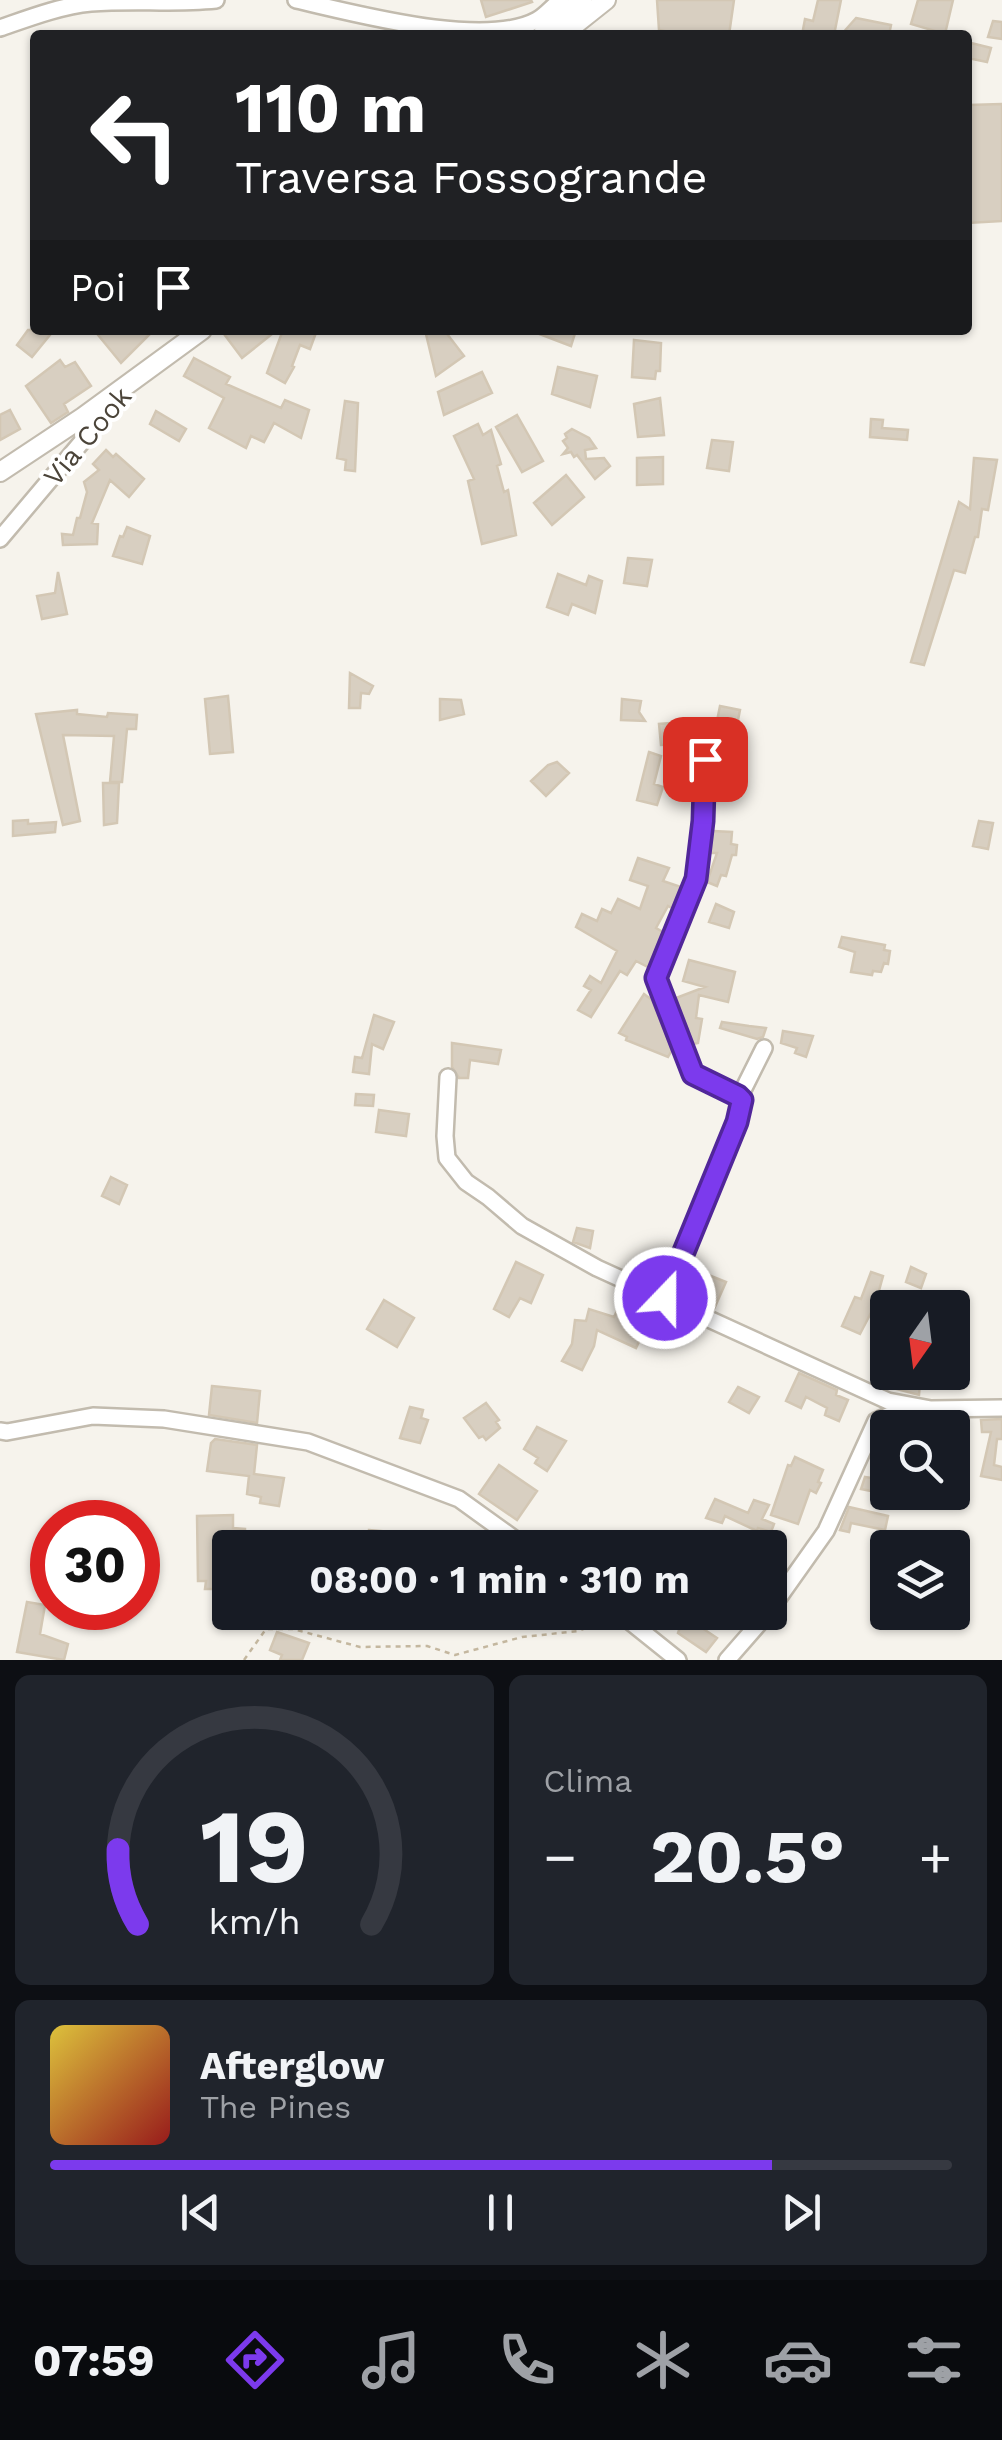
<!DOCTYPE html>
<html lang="it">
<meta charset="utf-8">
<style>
body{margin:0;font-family:"Work Sans",sans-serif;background:#20242c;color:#f1f3f6;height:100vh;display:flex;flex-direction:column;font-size:38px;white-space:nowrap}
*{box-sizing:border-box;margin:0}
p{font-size:32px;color:#9ea1a6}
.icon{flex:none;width:55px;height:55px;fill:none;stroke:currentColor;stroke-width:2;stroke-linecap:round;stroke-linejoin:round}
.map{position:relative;height:1660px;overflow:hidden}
.panel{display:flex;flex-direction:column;gap:15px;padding:15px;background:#0d0f14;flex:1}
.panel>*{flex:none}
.hud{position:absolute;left:30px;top:30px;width:942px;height:305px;border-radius:10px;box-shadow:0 2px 8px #0004;background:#202124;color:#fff;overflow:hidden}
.needle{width:65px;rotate:194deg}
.fabs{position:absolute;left:870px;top:1290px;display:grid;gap:20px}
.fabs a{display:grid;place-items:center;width:100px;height:100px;border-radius:10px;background:#171b24;box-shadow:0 2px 8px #0004;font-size:50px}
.speed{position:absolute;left:30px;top:1500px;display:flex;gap:20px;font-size:50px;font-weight:700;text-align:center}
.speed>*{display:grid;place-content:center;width:130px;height:130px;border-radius:50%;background:#171b24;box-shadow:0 2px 8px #0004;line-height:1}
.speed .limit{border:15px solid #d22;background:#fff;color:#111}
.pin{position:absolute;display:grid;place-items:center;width:85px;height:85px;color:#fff;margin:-42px;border-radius:20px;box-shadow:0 5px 15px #0006}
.me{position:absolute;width:110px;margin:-55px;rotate:22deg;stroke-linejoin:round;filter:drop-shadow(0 0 8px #0008)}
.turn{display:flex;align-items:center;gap:35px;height:210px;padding:0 40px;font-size:45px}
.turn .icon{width:130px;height:130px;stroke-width:2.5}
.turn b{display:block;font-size:70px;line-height:85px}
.then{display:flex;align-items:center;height:95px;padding:0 40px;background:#0003;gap:20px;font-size:38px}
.big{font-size:75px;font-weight:700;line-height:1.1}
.panel .card{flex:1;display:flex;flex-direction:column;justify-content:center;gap:15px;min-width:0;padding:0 35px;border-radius:15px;background:#20242c}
.panel .dial{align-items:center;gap:0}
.dial svg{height:260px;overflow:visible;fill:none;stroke:#363941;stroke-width:7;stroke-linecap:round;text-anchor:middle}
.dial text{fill:#f1f3f6;stroke:none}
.song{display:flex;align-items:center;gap:30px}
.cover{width:120px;height:120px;border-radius:15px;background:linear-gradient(135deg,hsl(50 70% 55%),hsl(0 70% 35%))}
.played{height:10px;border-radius:5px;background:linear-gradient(90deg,#7c3aed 80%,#363941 80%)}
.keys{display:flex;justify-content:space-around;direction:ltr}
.heat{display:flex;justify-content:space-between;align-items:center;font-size:55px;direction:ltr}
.panel .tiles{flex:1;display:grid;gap:15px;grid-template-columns:1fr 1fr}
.card:last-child{grid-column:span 2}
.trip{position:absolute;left:212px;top:1530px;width:575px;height:100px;border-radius:10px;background:#171b24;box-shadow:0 2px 8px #0004;font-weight:700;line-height:100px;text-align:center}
.tab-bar{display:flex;height:160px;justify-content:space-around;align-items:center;background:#090b0e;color:#9ea1a6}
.tab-bar .icon{width:70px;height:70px}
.tab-bar .active{color:#7c3aed}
.tab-bar b{font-size:45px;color:#f1f3f6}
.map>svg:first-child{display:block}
.building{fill:#d8cfc1;stroke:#d3c7b4;stroke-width:2.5}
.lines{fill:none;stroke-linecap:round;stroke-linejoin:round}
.minor-casing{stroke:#c2bbae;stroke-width:20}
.tertiary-casing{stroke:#c2bbae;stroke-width:22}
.path{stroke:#c4b79f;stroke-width:2.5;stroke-dasharray:5 5;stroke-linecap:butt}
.minor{stroke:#fff;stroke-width:15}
.tertiary{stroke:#fff;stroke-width:18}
.route-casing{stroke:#51269a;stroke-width:25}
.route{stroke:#7c3aed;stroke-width:18}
.labels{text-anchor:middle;stroke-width:8;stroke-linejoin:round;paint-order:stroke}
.street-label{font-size:28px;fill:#4b4439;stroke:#fff}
</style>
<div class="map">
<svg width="1002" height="1660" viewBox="0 0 1002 1660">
<rect width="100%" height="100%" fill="#f6f3ec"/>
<path class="building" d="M481 0H531L532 2 486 17Z
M657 0H734L729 35H684L659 30Z
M818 0H841L834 35H802L805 19 813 21Z
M918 0H953L945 34 911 24Z
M856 18 891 25 889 35H841Z
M993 21 1002 22V39L988 37Z
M971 43 991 48 987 62 968 58Z
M1002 104V221L968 223 969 105Z
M28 330H54L32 357 17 345Z
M94 330H154L121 363Z
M229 330H277L242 358 224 334Z
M283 330H317L310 349 300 345 292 366 294 367 285 383 267 373Z
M425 330H444L464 356 436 376Z
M529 330H576L571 346Z
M634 340 661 343 660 371H656L655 379 632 377Z
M194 358 230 377 226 384 281 408 285 400 309 410 301 438 274 423 264 442 251 436 246 448 209 428 224 398 184 376Z
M60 360 65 367 75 362 91 386 64 404 68 412 51 423 26 386Z
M558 367 597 376 590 407 552 394Z
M482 372 492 393 444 415 438 392Z
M660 398 664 435 638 437 634 404Z
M345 401 358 403 355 471 345 470 346 460 337 458Z
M10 410 20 429 0 440V415Z
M156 411 186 429 179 441 150 424Z
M517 415 543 461 522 472 496 427Z
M871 419 883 420 882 428 908 430 907 440 870 437Z
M478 424 483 435 491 430 501 464 497 466 504 492 508 490 516 535 482 544 468 481 474 479 454 436Z
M572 429 589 438 596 448 585 450 586 459 604 458 610 466 595 479 577 455 574 457 571 452 563 454 568 448 563 441 567 438 565 434Z
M712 440 733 442 729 471 707 468Z
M106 450 113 457 116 454 144 479 129 497 110 480 92 523 98 524 97 544 63 545 62 534 73 535 77 518H80L87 492 84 482 99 470 93 464Z
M663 457V484L637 485V458Z
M974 458 997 460 988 510 982 509 978 537H975L965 573 954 570 924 665 911 662 959 502 970 509Z
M566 475 584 497 552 525 534 503Z
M127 527 150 536 142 564 113 556 120 536 123 537Z
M628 558 652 560 647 586 624 583Z
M58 572 67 614 42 619 37 596 55 593Z
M558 574 586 585 589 576 602 581 595 613 572 604 568 615 547 607Z
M350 673 373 686 369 694 361 693 360 708H349Z
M228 696 233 752 210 754 205 699Z
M440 699 461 700 464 714 440 720Z
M622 699 641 701 639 712 645 721 621 720Z
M720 706 740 710 736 730 716 726Z
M77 710V714L107 717 108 713 137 715 136 729H127L122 782H110L114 736 63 735 80 821 63 825 36 714Z
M695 721 696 734H699L696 748 686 747V744L661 745 659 724Z
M649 752 661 756 654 784 663 787 657 805 637 800Z
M557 762 569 773 546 796 531 781 548 765Z
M103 783H119L117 823 104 825Z
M28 820V824L56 822 55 832 13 836V821Z
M979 821 993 823 988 849 973 846Z
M713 831 732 832 731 844 737 845 736 855H732L726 876 721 875 717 886 707 882 717 853H710Z
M638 858 669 868 663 881 681 887 672 908 668 906 656 928 663 932 648 967 636 961 627 975 620 971 591 1017 578 1010 591 990 584 986 590 976 601 983 617 951 576 927 582 914 597 921 602 909 611 913 618 899 640 909 648 886 630 880Z
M716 904 734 912 729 928 709 922Z
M842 937 885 945 884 950 890 951 888 964 884 963 881 972 873 971 872 975 851 972 855 952 839 947Z
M689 960 735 972 728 1002 699 995 696 1018 702 1019 698 1043 693 1044 676 998 705 987 683 981Z
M644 994 652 1000 672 1050 668 1057 626 1040 627 1037 619 1033Z
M374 1015 394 1022 383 1049 372 1044 369 1074 353 1072 355 1057 362 1058Z
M722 1022 749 1026 766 1028 763 1037 757 1039 720 1028Z
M783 1031 813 1036 806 1057 795 1053 797 1048 781 1043Z
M452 1043 501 1050 498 1064 470 1060 468 1078H459L452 1067Z
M356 1094 374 1095 373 1106 355 1105Z
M379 1110 409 1114 406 1136 376 1132Z
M111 1177 127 1185 119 1204 102 1196Z
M577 1228 593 1231 590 1248 573 1242Z
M516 1262 543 1275 531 1303 520 1298 509 1317 494 1309Z
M911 1267 926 1274 921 1288 906 1282Z
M701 1272 726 1282 714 1309 683 1295 688 1285 695 1288Z
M871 1272 883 1276 875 1305 860 1334 842 1326 855 1297 861 1299Z
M384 1300 414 1318 397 1347 367 1329Z
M622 1300 653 1312 636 1348 597 1330 594 1346 582 1370 562 1361 572 1344 575 1320 586 1321 589 1309 614 1317Z
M910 1372H921L919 1395 878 1384 879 1379 906 1386Z
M799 1373 837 1390 836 1395 848 1400 839 1421 825 1415 827 1408 806 1397 801 1408 786 1401Z
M212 1386 260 1391 257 1423 209 1415Z
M738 1387 759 1397 749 1413 729 1402Z
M486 1403 499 1420 496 1422 500 1428 486 1440 483 1436 479 1438 464 1418Z
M410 1407 423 1410 421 1418 428 1420 420 1443 400 1438Z
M1002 1419V1439H997L994 1465 1002 1467V1480L981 1476 991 1432H982L981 1420Z
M537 1427 566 1441 547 1471 535 1463 538 1458 524 1449Z
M215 1439 257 1445 254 1474 284 1478 279 1506 260 1503 261 1497 247 1494 249 1476 207 1471 211 1443Z
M795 1457 823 1470 818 1482 821 1483 816 1493 810 1490 798 1524 771 1515 788 1465 791 1466Z
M499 1465 537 1491 517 1520 479 1494Z
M865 1477 879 1479 876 1492 861 1489Z
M715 1499 748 1513 754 1500 769 1505 762 1519 774 1524 771 1532 758 1528 757 1531 725 1516 722 1523 706 1518Z
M849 1507 888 1516 885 1530 851 1523 849 1532 840 1530Z
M233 1515V1528L245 1529V1533L274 1532 275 1548H230V1589H205L206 1581H198L197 1516Z
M369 1530 424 1535 423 1548H368Z
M688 1532 726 1547V1548H682Z
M640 1534V1544L618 1545V1535Z
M27 1602 45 1605 40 1634 68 1644 64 1660 17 1652Z
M684 1616 717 1638 706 1652 678 1633Z
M277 1632 309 1643 302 1660H280L282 1655 270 1650Z"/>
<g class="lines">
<defs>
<path id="minor" d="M296 0C354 13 484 49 537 20 545 16 553 6 561 0
M0 28C29 18 60 6 91 3 133 0 175 4 216 0
M0 539 123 393
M448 1077 445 1136 447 1158 466 1182 488 1197 522 1226 597 1268 888 1401 931 1409 1002 1408
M742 1101 743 1090 764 1048
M665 1298 741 1111 742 1101 738 1096 693 1074 656 978 696 879 703 821 705 759
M0 1431 7 1432 93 1416 164 1419 308 1442 459 1499 527 1548
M770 1610 826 1531 876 1421 908 1407
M618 1612 678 1660
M727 1660 769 1612"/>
<path id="tertiary" d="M542 35 582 0
M562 35 606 0
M0 472 83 417 202 330"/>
</defs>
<use href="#minor" class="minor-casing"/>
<use href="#tertiary" class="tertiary-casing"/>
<path class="path" d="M244 1660 266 1629H293L360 1647 427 1646 455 1655 522 1637 579 1631 607 1618"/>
<use href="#minor" class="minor"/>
<use href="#tertiary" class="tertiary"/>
</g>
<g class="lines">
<defs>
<path id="route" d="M665 1298 737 1122 742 1100 738 1096 693 1074 656 978 696 879 703 821 705 759"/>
</defs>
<use href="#route" class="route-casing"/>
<use href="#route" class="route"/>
</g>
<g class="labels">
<g class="street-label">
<text transform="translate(87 436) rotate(-50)" y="10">Via Cook</text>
</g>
</g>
</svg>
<div class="fabs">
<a><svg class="needle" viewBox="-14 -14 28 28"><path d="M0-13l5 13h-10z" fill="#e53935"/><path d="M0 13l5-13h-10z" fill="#9ea1a6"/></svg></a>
<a><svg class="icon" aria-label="search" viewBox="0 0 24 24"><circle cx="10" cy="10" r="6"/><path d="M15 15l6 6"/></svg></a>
<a><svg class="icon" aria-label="layers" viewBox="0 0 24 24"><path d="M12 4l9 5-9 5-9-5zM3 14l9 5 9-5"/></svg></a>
</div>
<div class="speed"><div class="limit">30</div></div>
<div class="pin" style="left:705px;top:759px;background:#d93025"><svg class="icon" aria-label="arrive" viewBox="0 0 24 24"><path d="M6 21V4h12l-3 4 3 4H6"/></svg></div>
<svg class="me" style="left:665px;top:1298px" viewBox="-20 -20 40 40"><circle r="17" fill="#7c3aed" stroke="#fff" stroke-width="3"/><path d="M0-11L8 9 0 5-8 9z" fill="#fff"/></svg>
<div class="trip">08:00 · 1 min · 310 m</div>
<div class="hud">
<div class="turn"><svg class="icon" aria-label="left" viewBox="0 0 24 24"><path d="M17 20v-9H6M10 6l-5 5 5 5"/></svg><div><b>110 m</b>Traversa Fossogrande</div></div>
<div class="then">Poi<svg class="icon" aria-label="arrive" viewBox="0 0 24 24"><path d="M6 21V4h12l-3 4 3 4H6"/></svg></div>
</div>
</div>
<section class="panel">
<div class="tiles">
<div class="card dial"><svg viewBox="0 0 100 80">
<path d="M14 69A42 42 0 1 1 86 69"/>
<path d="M14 69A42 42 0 0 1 8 46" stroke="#7c3aed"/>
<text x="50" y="56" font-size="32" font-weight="700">19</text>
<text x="50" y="72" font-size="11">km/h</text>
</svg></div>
<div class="card"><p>Clima</p>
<div class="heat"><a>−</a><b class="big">20.5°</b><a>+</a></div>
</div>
<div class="card">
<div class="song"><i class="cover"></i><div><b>Afterglow</b><p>The Pines</p></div></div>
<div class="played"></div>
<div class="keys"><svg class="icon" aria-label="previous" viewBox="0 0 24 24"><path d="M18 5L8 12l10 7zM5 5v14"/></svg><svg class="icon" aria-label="pause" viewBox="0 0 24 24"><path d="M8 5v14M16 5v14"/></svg><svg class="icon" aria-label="next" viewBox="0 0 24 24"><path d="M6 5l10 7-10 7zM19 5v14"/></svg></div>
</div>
</div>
</section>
<nav class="tab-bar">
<b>07:59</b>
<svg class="icon active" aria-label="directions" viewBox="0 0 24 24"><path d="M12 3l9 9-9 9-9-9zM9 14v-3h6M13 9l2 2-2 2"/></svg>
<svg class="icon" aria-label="music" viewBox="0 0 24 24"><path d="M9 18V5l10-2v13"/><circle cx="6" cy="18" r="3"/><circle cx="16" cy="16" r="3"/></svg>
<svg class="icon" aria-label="phone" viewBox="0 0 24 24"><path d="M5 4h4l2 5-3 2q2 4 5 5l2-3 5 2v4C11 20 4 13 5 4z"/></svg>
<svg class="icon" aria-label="climate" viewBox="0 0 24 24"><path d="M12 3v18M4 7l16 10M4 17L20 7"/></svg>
<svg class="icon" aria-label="car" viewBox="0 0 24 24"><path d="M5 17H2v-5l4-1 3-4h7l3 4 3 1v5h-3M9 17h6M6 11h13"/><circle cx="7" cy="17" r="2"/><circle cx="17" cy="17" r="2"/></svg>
<svg class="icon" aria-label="filters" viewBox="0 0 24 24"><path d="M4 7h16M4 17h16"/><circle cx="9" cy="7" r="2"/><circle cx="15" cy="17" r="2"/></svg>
</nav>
